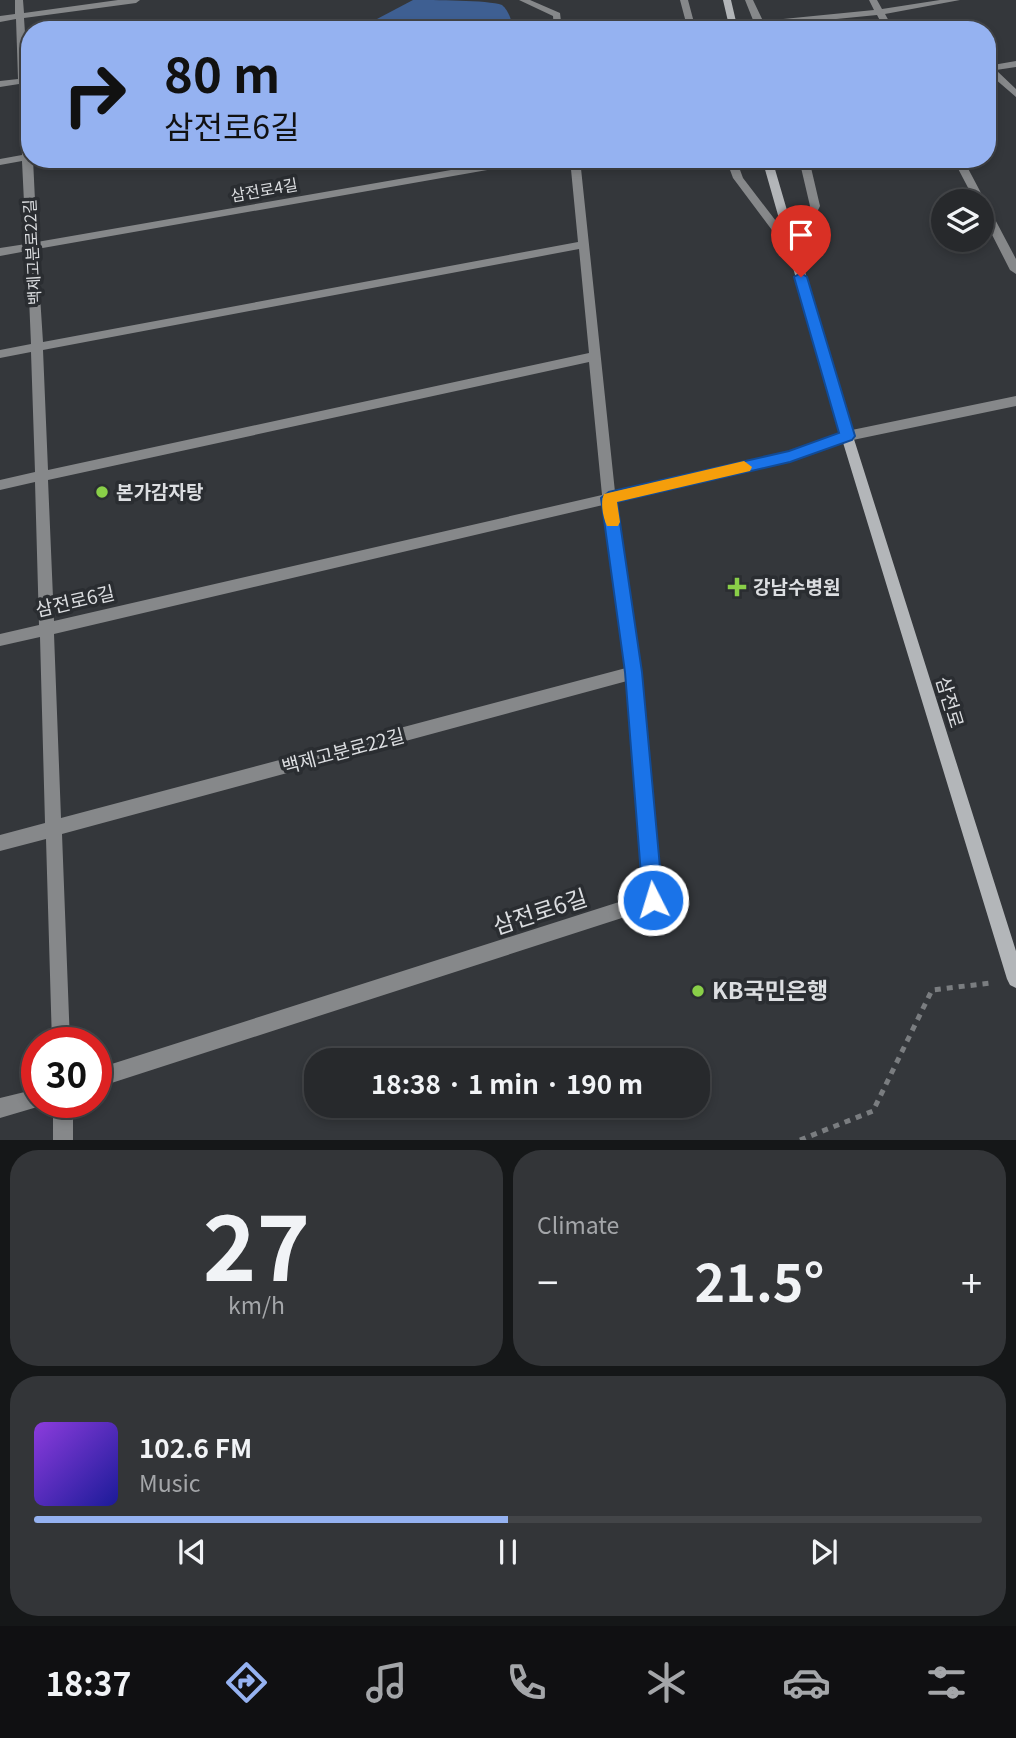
<!DOCTYPE html>
<meta charset="utf-8">
<style>
body{margin:0;font-family:Georgia,"Noto Sans KR",serif;background:#333538;color:#f1f3f6;height:100vh;display:flex;flex-direction:column;font-size:26px;white-space:nowrap}
*{box-sizing:border-box;margin:0}
p{font-size:23px;color:#a4a6a9}
.icon{flex:none;width:38px;height:38px;fill:none;stroke:currentColor;stroke-width:2;stroke-linecap:round;stroke-linejoin:round}
.map{position:relative;height:1140px;overflow:hidden}
.details{display:flex;flex-direction:column;gap:10px;padding:10px;background:#151718;flex:1}
.details>*{flex:none}
.top-card{position:absolute;left:21px;top:21px;width:975px;height:147px;border-radius:28px;box-shadow:0 4px 10px #0003,0 0 0 2px #434548;background:#95b2f1;color:#111;overflow:hidden}
.tools{position:absolute;left:931px;top:189px;display:grid;gap:14px}
.tools a{display:grid;place-items:center;width:63px;height:63px;border-radius:50%;background:#27292c;box-shadow:0 4px 10px #0003,0 0 0 2px #434548;font-size:35px}
.speed{position:absolute;left:21px;top:1027px;display:flex;gap:14px;font-size:35px;font-weight:700;text-align:center}
.speed>*{display:grid;place-content:center;width:91px;height:91px;border-radius:50%;background:#27292c;box-shadow:0 4px 10px #0003,0 0 0 2px #434548;line-height:1}
.speed .limit{border:10px solid #d22;background:#fff;color:#111}
.pin{position:absolute;display:grid;place-items:center;width:60px;height:60px;color:#fff;margin:-72px -30px;border-radius:50% 50% 50% 0;rotate:-45deg;box-shadow:0 0 7px #0007}
.pin .icon{rotate:45deg}
.me{position:absolute;width:77px;margin:-38px;rotate:355deg;stroke-linejoin:round;filter:drop-shadow(0 0 5px #0008)}
.turn{display:flex;align-items:center;gap:24px;height:147px;padding:0 28px;font-size:32px}
.turn .icon{width:91px;height:91px;stroke-width:2.5}
.turn b{display:block;font-size:49px;line-height:60px}
.big{font-size:52px;font-weight:700;line-height:1.1}
.details .card{flex:1;display:flex;flex-direction:column;justify-content:center;gap:10px;min-width:0;padding:0 24px;border-radius:28px;background:#333538}
.details .dial{align-items:center;gap:0}
.dial b{font-size:91px;line-height:1}
.song{display:flex;align-items:center;gap:21px}
.cover{width:84px;height:84px;border-radius:10px;background:linear-gradient(135deg,hsl(270 70% 55%),hsl(240 70% 35%))}
.played{height:7px;border-radius:4px;background:linear-gradient(90deg,#95b2f1 50%,#434548 50%)}
.keys{display:flex;justify-content:space-around;direction:ltr}
.heat{display:flex;justify-content:space-between;align-items:center;font-size:38px;direction:ltr}
.details .tiles{flex:1;display:grid;gap:10px;grid-template-columns:1fr 1fr}
.card:last-child{grid-column:span 2}
.trip{position:absolute;left:304px;top:1048px;width:406px;height:70px;border-radius:28px;background:#27292c;box-shadow:0 4px 10px #0003,0 0 0 2px #434548;font-weight:700;line-height:70px;text-align:center}
.dock{display:flex;height:112px;justify-content:space-around;align-items:center;background:#101012;color:#a4a6a9}
.dock .icon{width:49px;height:49px}
.dock .active{color:#95b2f1}
.dock b{font-size:32px;color:#f1f3f6}
.map>svg:first-child{display:block}
.green{fill:#3e5f92}
.lines{fill:none;stroke-linecap:round;stroke-linejoin:round}
.path{stroke:#7a7d80;stroke-width:5;stroke-dasharray:6 6;stroke-linecap:butt}
.street{fill:#86888a;fill-rule:evenodd}
.secondary{fill:#b3b6b9;fill-rule:evenodd}
.route{fill:#1a73e8;stroke:#114b97;stroke-width:2}
.slow{fill:#f59e0b}
.poi-dot{fill:#89cf48;stroke:#2a2d31;stroke-width:2.5}
.labels{text-anchor:middle;stroke-width:7;stroke-linejoin:round;paint-order:stroke}
.far-street-label{font-size:16px;fill:#dcdee1;stroke:#2a2d31}
.poi-label{font-size:19px;font-weight:bold;fill:#dcdee1;stroke:#2a2d31;text-anchor:start}
.street-label{font-size:19px;fill:#dcdee1;stroke:#2a2d31}
.near-street-label{font-size:23px;fill:#dcdee1;stroke:#2a2d31}
.near-poi-label{font-size:23px;font-weight:bold;fill:#dcdee1;stroke:#2a2d31;text-anchor:start}
</style>
<div class="map">
<svg width="1016" height="1140" viewBox="0 0 1016 1140">
<rect width="100%" height="100%" fill="#34373b"/>
<path class="green" d="M413 0C432 0 488 0 502 5 509 11 512 21 513 30L358 29Z"/>
<g class="lines">
<path class="path" d="M800 1140 873 1111 932 990 991 983"/>
<path class="street" d="M15 0H23L24 13 118 0H140L136 3 24 18 28 78 30 77 28 83 30 159H33L37 242 514 159H538L533 162 37 249 43 342 578 242 570 159H580L615 492 789 451 847 431 1016 396V406L848 441 790 461 616 502 641 672 662 900 659 906 96 1088V1069L644 894 627 681 62 834 70 1043H52L46 839 0 851V835L45 823 40 637 0 646V634L39 625 35 482 0 490V480L35 472 31 352 0 358V350L31 344 27 251 0 256V248L26 244 22 161 0 165V159L22 155 19 84 0 87V81L18 79 16 19 0 22V16L15 14ZM579 249 589 353 48 470 43 350ZM589 362 602 495 54 621 48 480ZM603 505 626 668 61 818 54 634Z
M519 0H530L560 13 562 30H554L553 16Z
M680 0H688L696 30H688Z
M745 0H753L763 21 874 10 869 0H877L882 9 940 0H960L885 14 894 30H885L877 15 765 26 766 30H757Z
M389 25 397 30H366Z
M1016 61V67L996 70 1016 89V97L987 72V66Z
M726 159H736L743 178 792 242 810 206 799 159H809L820 206 797 253H789L733 178Z
M953 159H963L1016 259V274L1010 270 982 215V201H975Z
M37 1089V1102H45L44 1105 0 1118V1098Z
M53 1102H73V1140H53Z"/>
<path class="secondary" d="M723 0H731L738 30H730Z
M762 159H772L853 436 1016 951V988L1010 985 1007 979 841 436Z"/>
</g>
<path class="route" d="M801 273 807 277 855 436 852 440 790 462 617 502 642 672 663 900 660 906 653 909 646 906 643 900 625 672 601 498 609 492 789 451 839 433 794 277Z"/>
<path class="slow" d="M744 461 752 467 750 471 617 502 620 522 618 526H607C603 518 600 502 604 494Z"/>
<g class="poi-dot">
<circle cx="102" cy="492" r="7"/>
<path d="M733.5 576.5h7v7h7v7h-7v7h-7v-7h-7v-7h7z"/>
<circle cx="698" cy="991" r="7"/>
</g>
<g class="labels">
<g class="far-street-label">
<text transform="translate(264 190) rotate(-10)" y="6">삼전로4길</text>
<text transform="translate(32 252) rotate(-93)" y="6">백제고분로22길</text>
</g>
<g class="poi-label">
<text x="116" y="499">본가감자탕</text>
<text x="753" y="594">강남수병원</text>
</g>
<g class="street-label">
<text transform="translate(75 601) rotate(-13)" y="7">삼전로6길</text>
<text transform="translate(950 702) rotate(73)" y="7">삼전로</text>
<text transform="translate(343 751) rotate(-15)" y="7">백제고분로22길</text>
</g>
<g class="near-street-label">
<text transform="translate(540 912) rotate(-18)" y="8">삼전로6길</text>
</g>
<g class="near-poi-label">
<text x="712" y="999">KB국민은행</text>
</g>
</g>
</svg>
<div class="tools">
<a><svg class="icon" aria-label="layers" viewBox="0 0 24 24"><path d="M12 4l9 5-9 5-9-5zM3 14l9 5 9-5"/></svg></a>
</div>
<div class="speed"><div class="limit">30</div></div>
<div class="pin" style="left:801px;top:277px;background:#d93025"><svg class="icon" aria-label="arrive" viewBox="0 0 24 24"><path d="M6 21V4h12l-3 4 3 4H6"/></svg></div>
<svg class="me" style="left:653px;top:900px" viewBox="-20 -20 40 40"><circle r="17" fill="#1a73e8" stroke="#fff" stroke-width="3"/><path d="M0-11L8 9 0 5-8 9z" fill="#fff"/></svg>
<div class="trip">18:38 · 1 min · 190 m</div>
<div class="top-card">
<div class="turn"><svg class="icon" aria-label="right" viewBox="0 0 24 24"><path d="M7 20v-9h11M14 6l5 5-5 5"/></svg><div><b>80 m</b>삼전로6길</div></div>
</div>
</div>
<section class="details">
<div class="tiles">
<div class="card dial"><b>27</b><p>km/h</p></div>
<div class="card"><p>Climate</p>
<div class="heat"><a>−</a><b class="big">21.5°</b><a>+</a></div>
</div>
<div class="card">
<div class="song"><i class="cover"></i><div><b>102.6 FM</b><p>Music</p></div></div>
<div class="played"></div>
<div class="keys"><svg class="icon" aria-label="previous" viewBox="0 0 24 24"><path d="M18 5L8 12l10 7zM5 5v14"/></svg><svg class="icon" aria-label="pause" viewBox="0 0 24 24"><path d="M8 5v14M16 5v14"/></svg><svg class="icon" aria-label="next" viewBox="0 0 24 24"><path d="M6 5l10 7-10 7zM19 5v14"/></svg></div>
</div>
</div>
</section>
<nav class="dock">
<b>18:37</b>
<svg class="icon active" aria-label="directions" viewBox="0 0 24 24"><path d="M12 3l9 9-9 9-9-9zM9 14v-3h6M13 9l2 2-2 2"/></svg>
<svg class="icon" aria-label="music" viewBox="0 0 24 24"><path d="M9 18V5l10-2v13"/><circle cx="6" cy="18" r="3"/><circle cx="16" cy="16" r="3"/></svg>
<svg class="icon" aria-label="phone" viewBox="0 0 24 24"><path d="M5 4h4l2 5-3 2q2 4 5 5l2-3 5 2v4C11 20 4 13 5 4z"/></svg>
<svg class="icon" aria-label="climate" viewBox="0 0 24 24"><path d="M12 3v18M4 7l16 10M4 17L20 7"/></svg>
<svg class="icon" aria-label="car" viewBox="0 0 24 24"><path d="M5 17H2v-5l4-1 3-4h7l3 4 3 1v5h-3M9 17h6M6 11h13"/><circle cx="7" cy="17" r="2"/><circle cx="17" cy="17" r="2"/></svg>
<svg class="icon" aria-label="filters" viewBox="0 0 24 24"><path d="M4 7h16M4 17h16"/><circle cx="9" cy="7" r="2"/><circle cx="15" cy="17" r="2"/></svg>
</nav>
